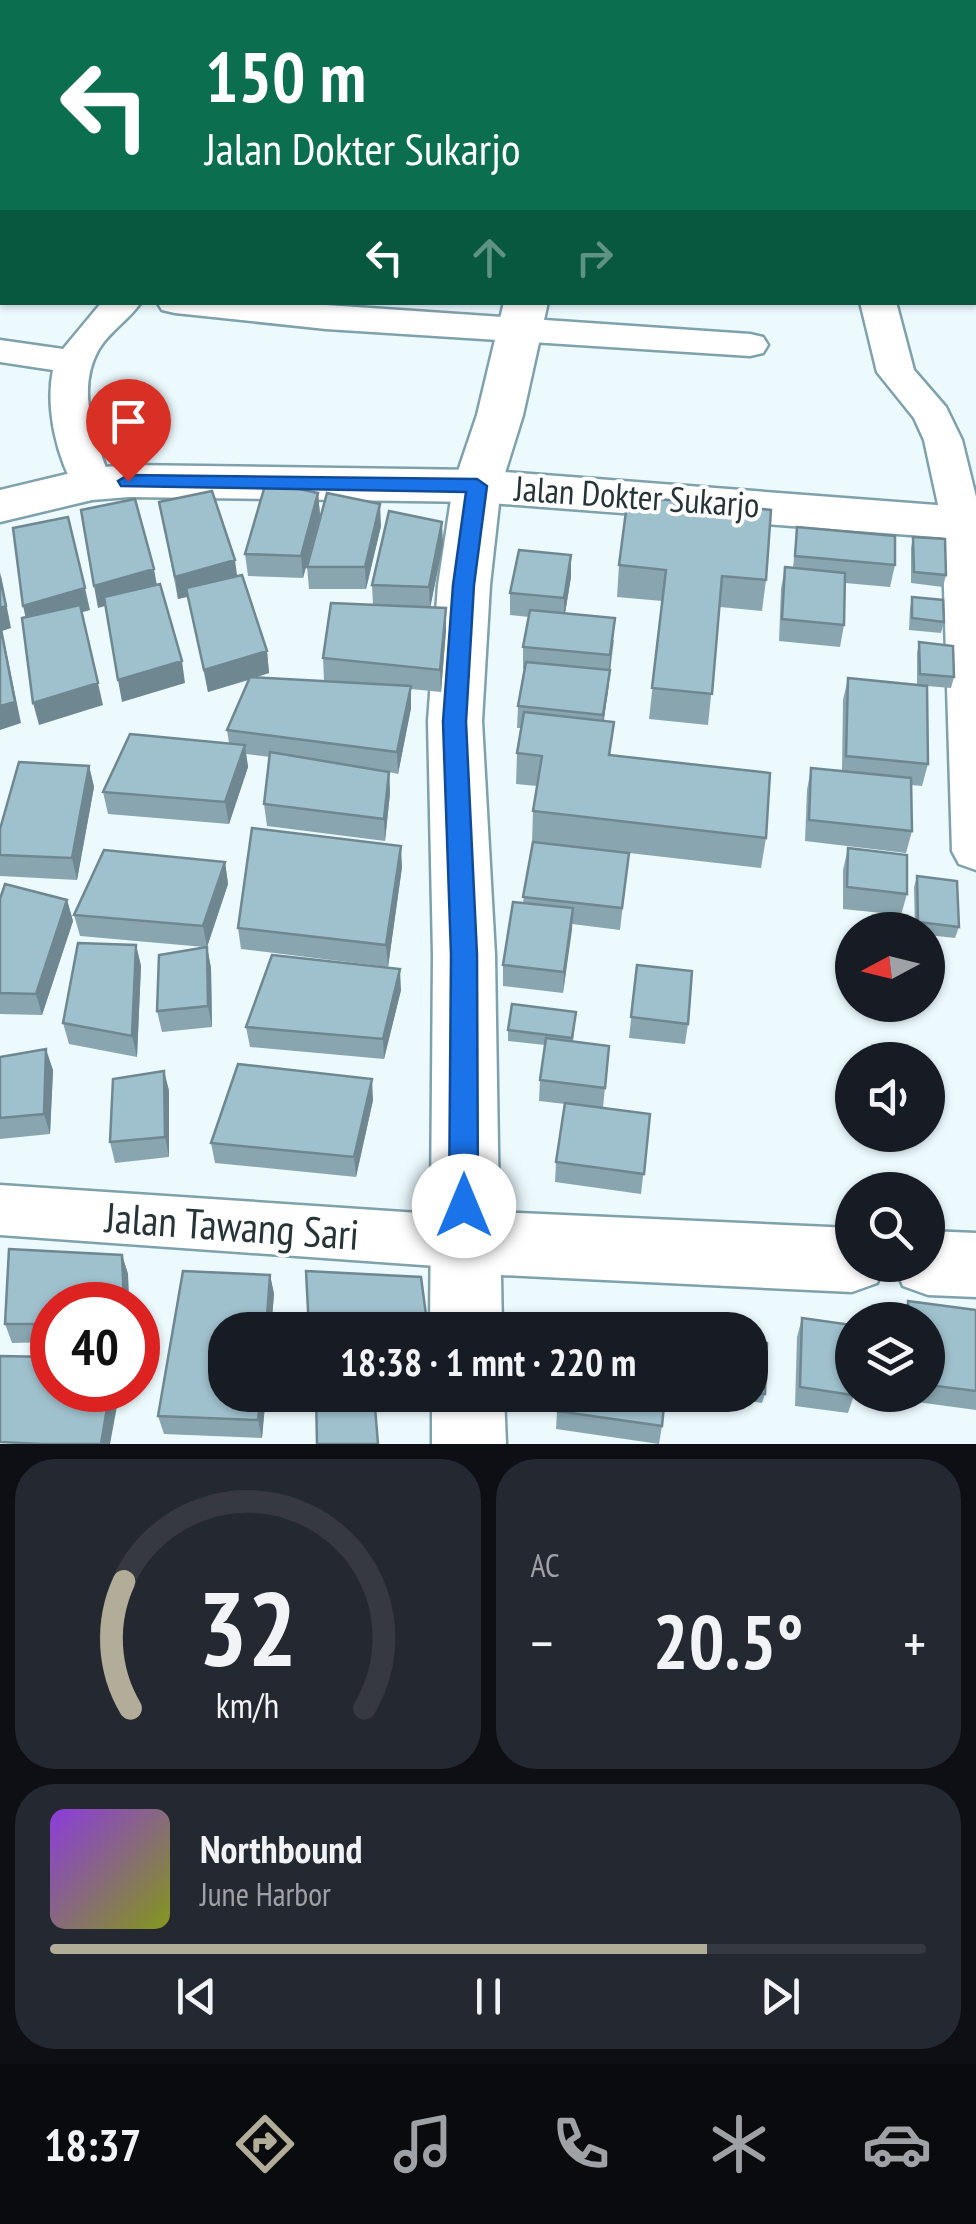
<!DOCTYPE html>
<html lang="id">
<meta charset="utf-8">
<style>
body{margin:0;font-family:"PT Sans Narrow",sans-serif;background:#242831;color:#f1f3f6;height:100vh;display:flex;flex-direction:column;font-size:38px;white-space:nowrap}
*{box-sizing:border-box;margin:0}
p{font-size:32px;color:#9ea1a6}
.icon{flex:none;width:55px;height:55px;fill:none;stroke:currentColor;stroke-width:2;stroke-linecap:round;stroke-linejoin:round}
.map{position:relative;height:1444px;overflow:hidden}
.side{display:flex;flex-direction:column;gap:15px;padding:15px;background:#0d0f14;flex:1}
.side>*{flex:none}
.guide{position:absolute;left:0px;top:0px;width:978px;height:305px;box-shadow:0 2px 8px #0004;background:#0b6e4f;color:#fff;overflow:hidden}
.needle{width:65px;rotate:263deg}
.tools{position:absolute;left:835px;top:912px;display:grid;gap:20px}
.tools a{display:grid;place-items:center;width:110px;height:110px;border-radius:50%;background:#171b24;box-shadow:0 2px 8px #0004;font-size:50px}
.speed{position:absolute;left:30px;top:1282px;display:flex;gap:20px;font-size:50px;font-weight:700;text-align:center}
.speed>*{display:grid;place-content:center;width:130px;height:130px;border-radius:50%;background:#171b24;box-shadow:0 2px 8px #0004;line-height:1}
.speed .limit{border:15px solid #d22;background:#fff;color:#111}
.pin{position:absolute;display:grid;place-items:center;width:85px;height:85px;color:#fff;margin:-102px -42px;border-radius:50% 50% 50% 0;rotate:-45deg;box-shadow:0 0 10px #0007}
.pin .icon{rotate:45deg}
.me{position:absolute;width:110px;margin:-55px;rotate:0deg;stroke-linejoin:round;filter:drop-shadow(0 0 8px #0008)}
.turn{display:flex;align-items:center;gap:35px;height:210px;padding:0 40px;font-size:45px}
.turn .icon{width:130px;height:130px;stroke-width:2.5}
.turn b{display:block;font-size:70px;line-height:85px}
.lanes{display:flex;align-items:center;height:95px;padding:0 40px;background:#0003;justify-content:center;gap:50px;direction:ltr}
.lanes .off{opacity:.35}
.big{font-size:75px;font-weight:800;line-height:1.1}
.side .tile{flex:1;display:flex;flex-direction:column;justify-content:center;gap:15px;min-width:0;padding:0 35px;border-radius:40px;background:#242831}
.side .dial{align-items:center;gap:0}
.dial svg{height:260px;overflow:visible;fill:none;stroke:#363941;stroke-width:7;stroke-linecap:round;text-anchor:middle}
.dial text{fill:#f1f3f6;stroke:none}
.song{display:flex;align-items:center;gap:30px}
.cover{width:120px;height:120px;border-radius:15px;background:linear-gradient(135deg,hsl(270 70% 55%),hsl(70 70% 35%))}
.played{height:10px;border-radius:5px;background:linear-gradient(90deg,#b2ad98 75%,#363941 75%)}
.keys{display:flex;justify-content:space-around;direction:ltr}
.heat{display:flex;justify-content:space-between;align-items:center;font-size:55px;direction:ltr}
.side .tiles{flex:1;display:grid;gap:15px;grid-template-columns:1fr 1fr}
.tile:last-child{grid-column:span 2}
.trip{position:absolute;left:208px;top:1312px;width:560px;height:100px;border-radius:40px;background:#171b24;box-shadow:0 2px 8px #0004;font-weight:800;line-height:100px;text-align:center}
.tab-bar{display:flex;height:160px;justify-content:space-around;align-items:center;background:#090b0e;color:#9ea1a6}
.tab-bar .icon{width:70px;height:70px}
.tab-bar .active{color:#b2ad98}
.tab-bar b{font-size:45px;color:#f1f3f6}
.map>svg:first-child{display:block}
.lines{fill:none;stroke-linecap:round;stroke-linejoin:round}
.stream{fill:#b9a151;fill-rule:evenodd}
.street-casing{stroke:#7fa1ac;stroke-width:5}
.secondary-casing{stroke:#7fa1ac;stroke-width:5}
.primary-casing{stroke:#7fa1ac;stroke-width:5}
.street{fill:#fff;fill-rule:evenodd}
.secondary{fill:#fff;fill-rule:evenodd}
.primary{fill:#fff;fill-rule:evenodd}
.wall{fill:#89a6b0}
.shaded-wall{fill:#6f8790}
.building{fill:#9fc1cd;stroke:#6f8790;stroke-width:2.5}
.route{fill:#1a73e8;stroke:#114b97;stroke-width:2.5}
.labels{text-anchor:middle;stroke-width:8;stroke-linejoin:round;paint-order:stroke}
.street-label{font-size:35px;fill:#263438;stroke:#fff}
.near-street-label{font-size:42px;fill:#263438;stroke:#fff}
</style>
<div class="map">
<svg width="976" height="1444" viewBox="0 0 976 1444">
<rect width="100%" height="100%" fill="#ecfafe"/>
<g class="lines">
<path class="stream" d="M261 0H271L269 2H260Z
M0 95H2V100L0 101Z"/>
<defs>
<path id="street" d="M157 0H192L194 2H159Z
M772 0H802L803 2H774Z
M975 210H976V231H975Z
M102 302H141C129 320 110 331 99 349 74 392 97 442 112 484L106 493 92 497 78 493C57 460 45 408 53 370L0 362V340L63 349Z
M157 302H282L750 334 763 337 768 345 763 353 750 356 326 329 175 313 162 310Z
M860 302H896L914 370 946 407 962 440 976 497V870L959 864 952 851 942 523 924 440 914 418 877 372Z
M0 1185 464 1216 484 1224 492 1242 484 1260 464 1268 0 1235Z"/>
<path id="secondary" d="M561 0H597V2H561Z
M504 302H548L523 415 501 486 490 585 482 721 495 955 499 1212 852 1228V1265H884L877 1283 852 1292 501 1275 502 1330H430L433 955 428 721 438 585 453 486 477 415Z
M928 1231 976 1233V1297L928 1295 903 1286 894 1265H928Z
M432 1395H504L506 1444H432Z"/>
<path id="primary" d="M129 465 477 470 976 508V540L477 502 129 497 92 500 0 522V490L92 468Z"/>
</defs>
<use href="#street" class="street-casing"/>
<use href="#secondary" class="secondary-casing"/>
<use href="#primary" class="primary-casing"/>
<use href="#street" class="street"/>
<use href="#secondary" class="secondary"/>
<use href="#primary" class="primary"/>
</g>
<path class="wall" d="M0 0H70L67 2H2V17H1Z
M680 0H716V2H680Z
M318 493 320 515 303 578 248 576 245 554Z
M159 502 237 576 267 651 269 673 256 677 344 682 324 680 323 658 373 605 372 585 443 544 430 607 446 630 441 692 411 689V708L398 774 389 772 390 793 385 841 267 826 264 804 270 757 246 754 248 767 229 824 108 814 103 792 229 743 227 730 249 680 208 692 188 597 178 599Z
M381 526 366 589H309L307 567Z
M797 527 895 565 890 587 845 583 844 625 840 647 779 641 781 589 785 567 793 568Z
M913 537 946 575 943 587 911 583V548Z
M571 555V577L565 613 614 640 604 720 611 756 766 838 761 868 629 853 620 930 572 924 563 993 503 986V965L523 903 532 842 533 811 537 786 516 784 517 753 521 728H517L518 706 524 669H523V647L529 617 510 615V593Z
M619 565 766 580 762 611 720 607 708 725 649 719 662 601 617 597Z
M912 597 944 622 941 633 909 630 910 608Z
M919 642 954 677 951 688 927 686 928 764 922 786 911 785 912 831 906 853 805 841 807 790 811 768 842 771 843 700 848 678 917 685V653Z
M89 766 94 787 77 880 0 876V829Z
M848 848 907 894 901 915 843 909V870Z
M225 862 228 884 207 947 211 968 212 1027 162 1032 157 1011 204 947 80 936 74 915Z
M402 867 388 967 241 949 238 928Z
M917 876 959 927 955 938 928 935V930H915L914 887Z
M0 899 67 900 73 921 42 1015 0 1014Z
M136 945 141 966 137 1057 69 1044 63 1023Z
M637 965 688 1024 685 1044 629 1038Z
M401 990 384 1059 250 1047 246 1027Z
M576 1012 573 1041 609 1046 603 1108 650 1114 641 1194 555 1182 556 1162 565 1104 539 1101 540 1080 545 1045 508 1041V1030Z
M0 1057 53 1070 50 1134 0 1139Z
M164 1071 169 1091V1157L115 1163 110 1142Z
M373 1100 356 1177 215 1163 211 1143Z
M122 1255 128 1274 129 1305H52V1342L12 1343 5 1324Z
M270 1275 274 1294 262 1438 164 1434 158 1416Z
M908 1301 976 1310V1410L902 1400V1395H928V1320H901Z
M802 1318 854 1395 848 1413 795 1406 797 1337Z
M750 1340 765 1394 762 1403 735 1399V1395H750Z
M557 1411 662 1426 659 1444 556 1429Z"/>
<path class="shaded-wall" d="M38 0H70L67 2H35Z
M2 143V178L0 180V145Z
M318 493 320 515 303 578 301 556Z
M380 504 381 526 366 589 365 567Z
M442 522 443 544 430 609 429 587Z
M571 555V577L564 620V598Z
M235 560 238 582 178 599 175 577Z
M154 569 158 591 98 608 94 586Z
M0 572 11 628 2 631 21 723 0 730Z
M85 588 90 610 28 628 23 606Z
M446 608V630L441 692 440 670Z
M615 618 608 692 601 737 603 715Z
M267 651 269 673 208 692 204 670Z
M182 661 185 683 122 702 118 680Z
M98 683 103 705 39 725 33 703Z
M411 686V708L398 774 397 752Z
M245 745 248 767 229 824 225 802Z
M89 766 94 787 77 880 72 858Z
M389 772 390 793 385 841 384 819Z
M401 846 402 867 388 967 386 945Z
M225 862 228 884 207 947 203 926Z
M67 900 73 921 42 1015 36 994Z
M573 908 572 930 563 993 564 972Z
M136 945 141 966 137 1057 132 1036Z
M207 947 211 968 212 1027 208 1006Z
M400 969 401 990 384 1059 383 1039Z
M46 1049 53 1070 50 1134 44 1114Z
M164 1071 169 1091V1157L165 1137Z
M372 1079 373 1100 356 1177 354 1157Z
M122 1255 128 1274 129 1305H124Z
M270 1275 274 1294 271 1330H266Z
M110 1390H120L110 1444H101Z
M261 1395H266L262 1438 258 1420Z"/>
<path class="building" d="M9 0H38L35 2H18Z
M486 1 542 2H486Z
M0 25H2V54H0V37L2 35H0Z
M2 108V143L0 145V109Z
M266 482 318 493 301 556 245 554Z
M212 491 235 560 175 577 159 502Z
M327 493 380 504 365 567H307Z
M628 496 771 510 766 580 722 576 712 694 652 688 666 570 619 565Z
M135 499 154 569 94 586 81 510Z
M389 511 442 522 429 587 372 585Z
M68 517 85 588 23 606 13 528Z
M797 527 895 536V565L795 556Z
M913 537 945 539 946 575 914 572Z
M519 550 571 555 564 598 510 593Z
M785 567 845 573 844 625 782 619Z
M242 575 267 651 204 670 186 588Z
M0 577 6 606 0 608Z
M160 584 182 661 118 680 104 597Z
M912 597 943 600 944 622 912 618Z
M331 603 446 608 440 670 323 658Z
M80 605 98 683 33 703 22 618Z
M530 610 615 618 610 655 523 647Z
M0 624 15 702 0 706Z
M919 642 953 646 954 677 920 674Z
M526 662 610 670 603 715 518 706Z
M250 677 411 686 397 752 227 730Z
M848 678 927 686 928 764 846 756Z
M524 712 614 722 609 755 770 773 766 838 533 811 542 756 517 753Z
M130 734 245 745 225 802 103 792Z
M270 752 389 772 384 819 264 804Z
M19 762 89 766 72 858 0 855V829Z
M811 768 911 778 912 831 809 820Z
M252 828 401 846 386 945 238 928Z
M533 842 629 853 622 908 523 897Z
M848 848 907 855V894L847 887Z
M104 850 225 862 203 926 74 915Z
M917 876 957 881 959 927 918 922Z
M5 884 67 900 36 994 0 993V899Z
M513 902 573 908 564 972 503 965Z
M78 943 136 945 132 1036 63 1023Z
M207 947 208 1006 157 1011 159 955Z
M272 955 400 969 383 1039 246 1027Z
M637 965 692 971 688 1024 631 1017Z
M512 1004 576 1012 572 1038 508 1030Z
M546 1038 609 1046 605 1088 540 1080Z
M46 1049 44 1114 0 1118V1057Z
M238 1064 372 1079 354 1157 211 1143Z
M164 1071 165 1137 110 1142 113 1079Z
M565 1103 650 1114 644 1174 556 1162Z
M9 1249 122 1255 124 1305H52V1324H5Z
M183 1271 270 1275 266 1330H225V1395H261L258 1420 158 1416Z
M306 1271 421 1277 428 1330H309Z
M908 1301 976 1310V1391L928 1385V1320H908Z
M569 1317 667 1330H567Z
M802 1318 852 1325V1395L800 1387Z
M750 1340 767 1343 765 1394 750 1392Z
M0 1356 52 1357V1390H110L101 1444H42L0 1442Z
M316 1395H374L378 1444H317Z
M559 1395H665L662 1426 557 1411Z"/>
<path class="route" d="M128 475 477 479 487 486 474 585 466 722 477 955 478 1206 473 1215 464 1219 454 1215 449 1206 451 955 443 722 453 585 466 492 121 486 118 481Z"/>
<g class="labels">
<g class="street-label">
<text transform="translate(637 497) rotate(4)" y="12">Jalan Dokter Sukarjo</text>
</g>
<g class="near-street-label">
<text transform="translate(232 1226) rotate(4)" y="15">Jalan Tawang Sari</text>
</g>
</g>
</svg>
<div class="tools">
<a><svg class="needle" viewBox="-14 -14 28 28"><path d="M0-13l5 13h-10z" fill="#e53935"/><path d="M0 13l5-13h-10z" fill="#9ea1a6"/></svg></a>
<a><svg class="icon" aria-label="sound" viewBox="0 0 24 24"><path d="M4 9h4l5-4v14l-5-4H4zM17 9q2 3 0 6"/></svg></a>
<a><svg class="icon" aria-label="search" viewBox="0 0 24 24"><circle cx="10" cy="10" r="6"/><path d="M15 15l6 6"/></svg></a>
<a><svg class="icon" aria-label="layers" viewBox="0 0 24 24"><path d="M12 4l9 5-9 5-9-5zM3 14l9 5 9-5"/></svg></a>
</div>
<div class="speed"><div class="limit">40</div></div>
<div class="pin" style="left:128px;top:481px;background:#d93025"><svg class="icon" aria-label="arrive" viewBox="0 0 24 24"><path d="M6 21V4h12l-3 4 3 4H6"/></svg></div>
<svg class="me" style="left:464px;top:1206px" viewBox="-20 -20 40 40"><circle r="19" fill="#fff"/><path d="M0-13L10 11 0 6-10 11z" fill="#1a73e8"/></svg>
<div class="trip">18:38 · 1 mnt · 220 m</div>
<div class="guide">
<div class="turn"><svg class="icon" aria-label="left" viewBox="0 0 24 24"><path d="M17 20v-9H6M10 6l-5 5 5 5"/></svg><div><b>150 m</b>Jalan Dokter Sukarjo</div></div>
<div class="lanes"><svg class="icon" aria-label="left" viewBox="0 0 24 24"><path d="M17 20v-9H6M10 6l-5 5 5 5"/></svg><svg class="icon off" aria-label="ahead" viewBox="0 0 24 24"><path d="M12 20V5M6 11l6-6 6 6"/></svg><svg class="icon off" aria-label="right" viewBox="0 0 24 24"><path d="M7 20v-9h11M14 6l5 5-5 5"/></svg></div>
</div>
</div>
<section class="side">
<div class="tiles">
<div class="tile dial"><svg viewBox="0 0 100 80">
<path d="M14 69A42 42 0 1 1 86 69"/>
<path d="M14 69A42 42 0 0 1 12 30" stroke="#b2ad98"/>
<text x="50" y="56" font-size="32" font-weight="700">32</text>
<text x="50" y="72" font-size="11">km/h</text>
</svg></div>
<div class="tile"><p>AC</p>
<div class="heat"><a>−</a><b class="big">20.5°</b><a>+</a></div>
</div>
<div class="tile">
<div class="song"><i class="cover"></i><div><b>Northbound</b><p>June Harbor</p></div></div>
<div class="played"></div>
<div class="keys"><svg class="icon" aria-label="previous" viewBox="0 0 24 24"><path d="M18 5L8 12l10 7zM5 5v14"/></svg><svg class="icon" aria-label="pause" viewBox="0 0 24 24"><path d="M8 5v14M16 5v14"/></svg><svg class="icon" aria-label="next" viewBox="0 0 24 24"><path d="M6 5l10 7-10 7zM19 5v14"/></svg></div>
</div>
</div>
</section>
<nav class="tab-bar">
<b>18:37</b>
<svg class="icon active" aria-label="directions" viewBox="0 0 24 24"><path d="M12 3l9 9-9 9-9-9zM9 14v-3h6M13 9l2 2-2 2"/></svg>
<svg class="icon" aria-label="music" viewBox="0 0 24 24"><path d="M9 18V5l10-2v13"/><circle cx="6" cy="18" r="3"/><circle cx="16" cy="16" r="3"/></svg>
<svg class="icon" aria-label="phone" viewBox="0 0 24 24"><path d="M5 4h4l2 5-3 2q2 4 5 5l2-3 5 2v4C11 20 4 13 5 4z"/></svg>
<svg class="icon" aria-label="climate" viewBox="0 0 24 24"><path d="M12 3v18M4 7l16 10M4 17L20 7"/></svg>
<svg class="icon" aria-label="car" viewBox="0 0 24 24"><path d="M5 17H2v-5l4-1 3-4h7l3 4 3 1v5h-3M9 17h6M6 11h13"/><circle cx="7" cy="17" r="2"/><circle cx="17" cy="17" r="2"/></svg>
</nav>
